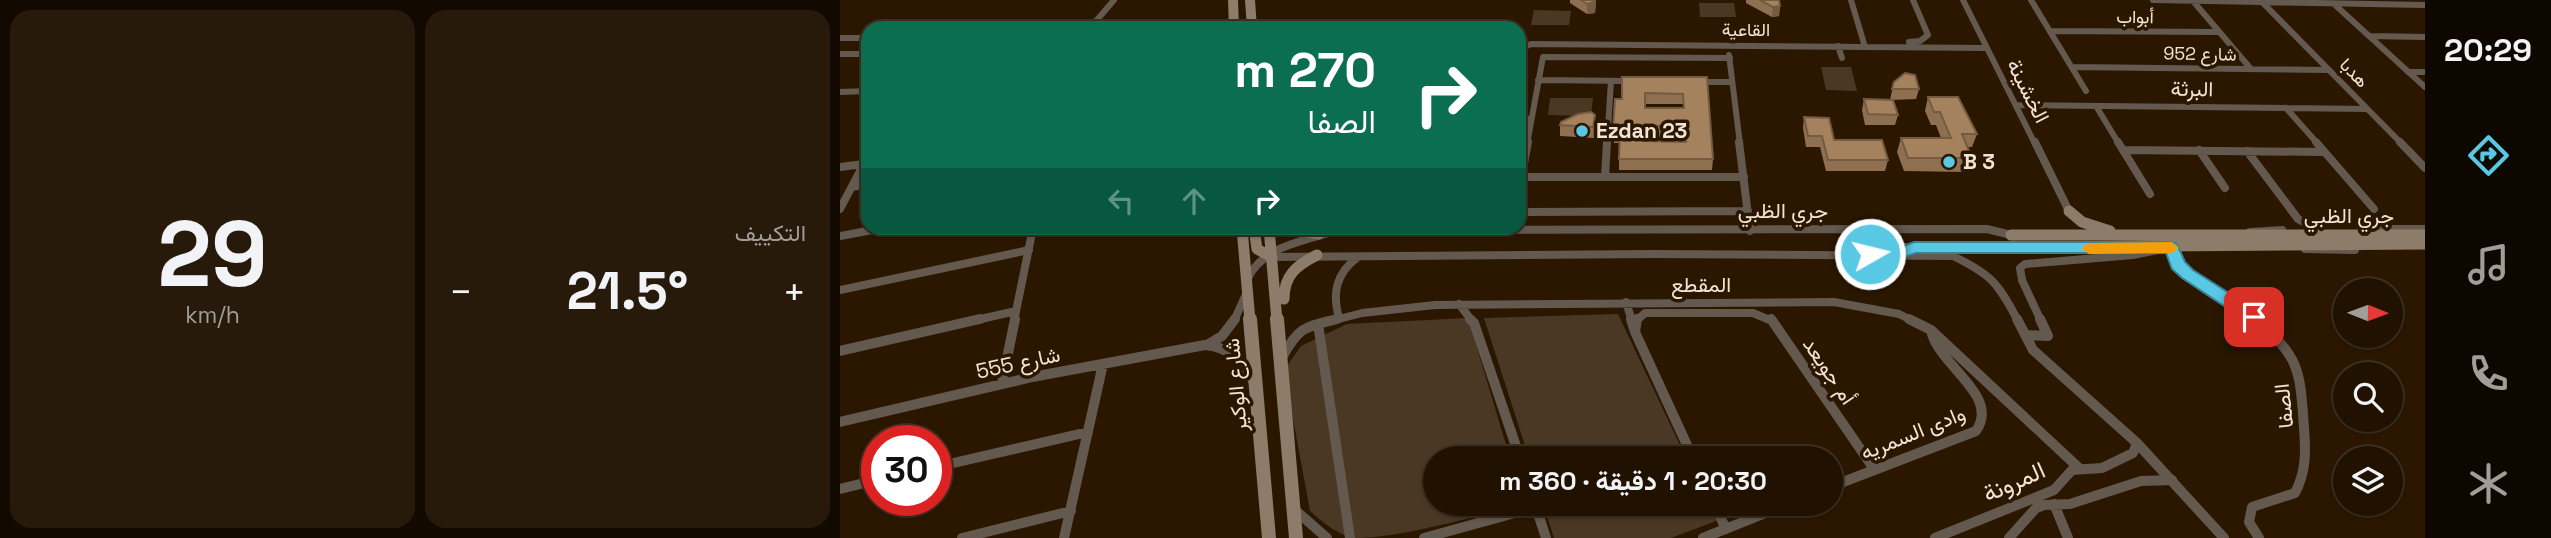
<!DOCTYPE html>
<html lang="ar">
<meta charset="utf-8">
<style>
body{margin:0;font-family:"Space Grotesk",Vazirmatn,sans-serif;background:#281a0a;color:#f1f3f6;direction:rtl;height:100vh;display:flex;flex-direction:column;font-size:26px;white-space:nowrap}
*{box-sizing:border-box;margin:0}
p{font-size:23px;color:#a29d99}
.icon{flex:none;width:38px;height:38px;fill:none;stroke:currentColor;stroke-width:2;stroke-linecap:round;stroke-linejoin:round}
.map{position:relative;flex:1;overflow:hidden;direction:ltr}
.side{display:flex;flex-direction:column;gap:10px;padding:10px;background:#120900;width:840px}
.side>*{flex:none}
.hud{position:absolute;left:21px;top:21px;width:665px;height:214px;border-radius:21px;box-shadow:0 2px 5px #0004,0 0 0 2px #3d3122;direction:rtl;background:#0b6e4f;color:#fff;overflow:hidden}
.needle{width:46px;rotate:91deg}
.controls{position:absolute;left:1493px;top:278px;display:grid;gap:14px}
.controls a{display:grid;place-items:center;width:70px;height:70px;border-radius:50%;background:#201100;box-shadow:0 2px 5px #0004,0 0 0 2px #3d3122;font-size:35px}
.speed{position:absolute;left:21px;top:425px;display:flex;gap:14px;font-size:35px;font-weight:700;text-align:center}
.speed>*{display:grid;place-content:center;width:91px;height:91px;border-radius:50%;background:#201100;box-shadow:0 2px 5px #0004,0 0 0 2px #3d3122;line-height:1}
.speed .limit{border:10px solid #d22;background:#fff;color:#111}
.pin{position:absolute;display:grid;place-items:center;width:60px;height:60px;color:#fff;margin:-30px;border-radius:14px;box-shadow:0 4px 10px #0006}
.me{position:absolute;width:77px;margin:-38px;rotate:82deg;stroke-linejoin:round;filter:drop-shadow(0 0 5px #0008)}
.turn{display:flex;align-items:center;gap:24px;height:147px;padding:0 35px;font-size:32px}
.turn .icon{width:91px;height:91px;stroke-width:2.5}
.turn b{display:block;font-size:49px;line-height:60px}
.lanes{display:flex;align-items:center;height:66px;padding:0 35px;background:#0003;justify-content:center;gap:35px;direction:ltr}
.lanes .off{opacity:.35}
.big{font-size:52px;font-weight:700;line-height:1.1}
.side .card{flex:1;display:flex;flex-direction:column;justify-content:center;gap:10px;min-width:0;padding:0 24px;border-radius:21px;background:#281a0a}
.side .dial{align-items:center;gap:0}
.dial b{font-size:91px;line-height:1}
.heat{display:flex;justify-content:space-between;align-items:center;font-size:38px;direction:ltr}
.side .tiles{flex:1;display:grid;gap:10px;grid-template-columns:repeat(2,1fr)}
.trip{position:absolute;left:583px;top:446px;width:420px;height:70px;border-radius:35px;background:#201100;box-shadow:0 2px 5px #0004,0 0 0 2px #3d3122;font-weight:700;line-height:70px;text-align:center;direction:rtl}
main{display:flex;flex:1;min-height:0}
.tabs{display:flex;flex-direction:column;width:126px;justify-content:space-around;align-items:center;background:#0d0700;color:#a29d99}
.tabs .icon{width:49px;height:49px}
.tabs .active{color:#59c8e5}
.tabs b{font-size:32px;color:#f1f3f6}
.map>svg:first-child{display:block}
.green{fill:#4a3825}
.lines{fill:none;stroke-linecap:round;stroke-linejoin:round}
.street-far2{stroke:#64594e;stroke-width:6}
.street-far1{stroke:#64594e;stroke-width:8}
.street{stroke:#64594e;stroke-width:10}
.secondary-far2{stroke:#8d7c6a;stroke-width:10}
.secondary-far1{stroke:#8d7c6a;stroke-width:11}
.secondary{stroke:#8d7c6a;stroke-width:14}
.wall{fill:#8e7051;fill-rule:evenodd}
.shaded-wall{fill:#745b42}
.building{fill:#a5825e;stroke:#745b42;stroke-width:2;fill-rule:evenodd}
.route{fill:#59c8e5;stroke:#3a8295;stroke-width:2}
.slow{fill:#f59e0b}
.poi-dot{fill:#59c8e5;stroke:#2b1700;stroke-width:2.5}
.labels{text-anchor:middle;stroke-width:7;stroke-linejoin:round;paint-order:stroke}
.far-street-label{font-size:18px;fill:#f2e4d5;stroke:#2b1700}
.street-label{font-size:21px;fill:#f2e4d5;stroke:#2b1700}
.poi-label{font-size:21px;font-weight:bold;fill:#f2e4d5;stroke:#2b1700;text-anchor:start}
.near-street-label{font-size:24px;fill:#f2e4d5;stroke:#2b1700}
</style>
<main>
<nav class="tabs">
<b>20:29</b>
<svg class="icon active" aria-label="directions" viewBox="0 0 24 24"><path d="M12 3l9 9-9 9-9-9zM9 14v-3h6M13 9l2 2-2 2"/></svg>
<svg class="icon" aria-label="music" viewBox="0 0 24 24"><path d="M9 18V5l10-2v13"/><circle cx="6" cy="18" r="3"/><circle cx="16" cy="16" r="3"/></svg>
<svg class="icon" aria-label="phone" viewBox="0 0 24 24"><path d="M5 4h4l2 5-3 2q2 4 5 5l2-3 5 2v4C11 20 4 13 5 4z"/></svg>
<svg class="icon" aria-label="climate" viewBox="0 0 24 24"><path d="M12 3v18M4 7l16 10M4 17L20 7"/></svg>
</nav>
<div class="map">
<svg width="1585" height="538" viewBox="0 0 1585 538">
<rect width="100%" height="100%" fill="#2b1700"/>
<path class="green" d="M859 3H894L896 17H860Z
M694 10 731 11 729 25H691Z
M981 67H1011L1017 91 986 90Z
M710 98H753L751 116 708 115Z
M778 314 846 458H689L644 318Z
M628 318 670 458H595V504H681C636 516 562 538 516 538 497 535 484 523 470 511L444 370 461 346 507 324Z
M703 504H868L876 521 831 538H714Z"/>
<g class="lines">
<path class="street-far2" d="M1011 0 1025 47
M1123 0 1195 144
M1191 0 1246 91
M1313 0 1585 5
M1420 0 1562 144
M1353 1 1411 69
M1494 4 1585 87
M250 28 274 0
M386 28 394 20
M1210 31 1379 32
M1529 36 1585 37
M0 38H28
M1069 42 1080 41 1088 35 1073 0
M998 46 1002 58
M0 54H28
M889 55 900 144
M679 62 682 48 691 44 1146 48
M1232 67 1489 70
M1568 72H1585
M698 80 793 81
M858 82H892
M0 92 28 91
M1176 105 1527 109
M1256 106 1279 144
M1446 108 1478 144
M679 119H691
M687 144 703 57 890 58
M767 144 771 81"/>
<path class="street-far1" d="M899 142 910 231
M1195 142 1229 211
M1278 142 1310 194
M1476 142 1534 209
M1560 142 1585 168
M1283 150 1484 152
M1359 150 1385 188
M1407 151 1458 219 1478 230
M0 167 24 164
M681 177H904
M765 177 767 142
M12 187 28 184
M679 190 688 142
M0 209 28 156
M679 212 908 211
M1535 229H1585
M1410 232 1442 230
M0 236 43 228
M1332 248 1338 265 1347 274 1416 321
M1465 249 1515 250
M432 257 813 254 1113 256C1152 275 1158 283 1178 321
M408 278C424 245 466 241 498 230L1147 229 1171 235
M0 290 189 250
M786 302 792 321
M619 304 632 321
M499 318C492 293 496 273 518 257
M132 321 176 311
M174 321 193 228
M394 321 406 294
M491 321 522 313 595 305 994 302 1059 314 1073 321
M796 321 805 313H913L932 321
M1201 321 1182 280 1180 268 1185 264 1293 255 1323 249"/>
<path class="street" d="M630 319 634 323 680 458
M791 319 794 329
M797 319 795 332 853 458
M931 319 1034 469
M1069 319 1091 330 1240 469
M1177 319 1193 350 1297 443 1384 538
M1414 319C1461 355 1460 373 1464 428 1466 452 1466 472 1455 493L1412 507 1409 522 1419 538
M478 324 510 538
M1185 335 1208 336 1200 319
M367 345 382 336 395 319
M0 351 140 319
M443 356C459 326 466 327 497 319
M162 383 175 319
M0 422 192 377 365 345C390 347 401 361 413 381
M96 467 248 432
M990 487 1136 431C1161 395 1098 366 1091 330
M0 489 37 480
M695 504 706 538
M874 504 886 529
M1214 504 1228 538
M455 510 487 538
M122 538 231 511
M224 538 263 364
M584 538 696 507
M863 538 948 504
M1095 538 1214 490 1232 470 1262 468 1293 453 1297 443
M1169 538 1196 508 1204 505 1230 504 1301 481 1332 480"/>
<path class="secondary-far2" d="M393 0 394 28
M410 0 412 28"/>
<path class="secondary-far1" d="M1229 211 1242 222 1270 231
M402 228 410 321
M414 228 417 249 432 257
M429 228 437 321
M447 228 479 234
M1171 235H1585
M1057 254 1064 249 1074 248 1585 244
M444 299C444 275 457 265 477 255"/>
<path class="secondary" d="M410 319 429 538
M437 319 456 538"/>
</g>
<path class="wall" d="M730 0H756L755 13 747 14 730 3Z
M906 0H939L940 6 939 16 932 17 906 3Z
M867 77 873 159 872 170H779V143H774V114L782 99ZM805 104H843V108H805ZM805 137H845V142L805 141Z
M1054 82 1079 89 1076 99 1050 100Z
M1088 97 1137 134 1132 147H1127L1132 158 1127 172 1064 171 1057 152 1061 138H1101L1096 125H1091L1085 111Z
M1024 99 1058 115 1055 125H1025L1022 110Z
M964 117 994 140 1048 160 1045 171H986L980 147H966L963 128Z
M720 125H755L754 138 720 136Z"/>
<path class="shaded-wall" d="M754 0H756L755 13 747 14V4Z
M940 6 939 16 932 17 933 7Z
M755 115V125L754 138 753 127Z"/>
<path class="building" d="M741 0H754V2L747 4Z
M920 0H939L940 6 933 7Z
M1065 73 1075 75 1079 89H1052L1054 82Z
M782 77H867L873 159H779L780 132H773L774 114 775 99H782ZM805 93 843 94 844 108H805ZM805 126H846V142L805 141Z
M1088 97H1118L1137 134H1122L1132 158H1068L1061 138H1111L1100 112H1094Z
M1024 99 1053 100 1058 115 1028 114Z
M751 112 755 115 753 127 720 125 721 122 738 114Z
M964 117 989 118 994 140H1042L1048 160H988L982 136H968Z"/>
<path class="route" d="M1074 242H1332L1337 244 1345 262 1353 270 1420 313 1422 317 1420 322H1408L1342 278 1332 269 1326 253H1076C1061 259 1034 267 1022 254L1030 249H1056Z"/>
<path class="slow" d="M1332 242 1339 248 1332 253 1249 254 1241 248 1249 243Z"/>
<g class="poi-dot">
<circle cx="742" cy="131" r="7"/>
<circle cx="1109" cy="162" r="7"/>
</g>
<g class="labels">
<g class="far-street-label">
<text transform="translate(1295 17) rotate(1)" y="6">أبواب</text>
<text x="906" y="36">القاعية</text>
<text transform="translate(1360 54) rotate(1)" y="6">شارع 952</text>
<text transform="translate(1514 73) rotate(46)" y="6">هدبا</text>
</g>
<g class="street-label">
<text transform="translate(1352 89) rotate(1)" y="7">البرثة</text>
<text transform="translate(1188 91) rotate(63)" y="7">الخشينة</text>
<text x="943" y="218">جري الظبي</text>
<text x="1509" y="223">جري الظبي</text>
<text x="861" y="292">المقطع</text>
<text transform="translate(178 363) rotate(-12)" y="7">شارع 555</text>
<text transform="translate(989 371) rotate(56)" y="7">أم جويعد</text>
<text transform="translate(396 385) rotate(-95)" y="7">شارع الوكير</text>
<text transform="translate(1444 406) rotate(-96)" y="7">الصفا</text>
<text transform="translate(1073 433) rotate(-22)" y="7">وادى السمريه</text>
</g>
<g class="poi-label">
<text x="756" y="138">Ezdan 23</text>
<text x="1123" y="169">B 3</text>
</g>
<g class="near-street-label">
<text transform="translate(1174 482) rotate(-24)" y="8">المرونة</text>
</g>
</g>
</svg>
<div class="controls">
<a><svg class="needle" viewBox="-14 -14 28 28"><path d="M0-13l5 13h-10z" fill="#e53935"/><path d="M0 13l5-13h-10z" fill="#a29d99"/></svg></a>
<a><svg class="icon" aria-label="search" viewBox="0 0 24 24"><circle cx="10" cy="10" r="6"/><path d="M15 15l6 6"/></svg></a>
<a><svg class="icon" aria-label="layers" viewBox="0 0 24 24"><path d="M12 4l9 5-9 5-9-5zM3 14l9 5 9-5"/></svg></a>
</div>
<div class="speed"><div class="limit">30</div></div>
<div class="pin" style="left:1414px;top:317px;background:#d93025"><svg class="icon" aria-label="arrive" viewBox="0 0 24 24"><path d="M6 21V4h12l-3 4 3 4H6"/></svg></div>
<svg class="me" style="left:1030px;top:254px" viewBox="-20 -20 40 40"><circle r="17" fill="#59c8e5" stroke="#fff" stroke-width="3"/><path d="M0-11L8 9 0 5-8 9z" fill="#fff"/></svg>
<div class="trip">20:30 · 1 دقيقة · 360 m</div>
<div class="hud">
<div class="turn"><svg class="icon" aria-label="right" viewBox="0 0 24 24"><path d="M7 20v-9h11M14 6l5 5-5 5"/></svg><div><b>270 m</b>الصفا</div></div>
<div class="lanes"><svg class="icon off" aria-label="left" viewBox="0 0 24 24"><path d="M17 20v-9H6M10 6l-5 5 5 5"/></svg><svg class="icon off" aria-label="ahead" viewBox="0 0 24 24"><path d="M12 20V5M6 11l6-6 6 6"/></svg><svg class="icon" aria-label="right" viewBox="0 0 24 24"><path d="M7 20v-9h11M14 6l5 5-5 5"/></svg></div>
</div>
</div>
<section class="side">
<div class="tiles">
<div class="card"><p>التكييف</p>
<div class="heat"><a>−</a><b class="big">21.5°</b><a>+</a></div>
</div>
<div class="card dial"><b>29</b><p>km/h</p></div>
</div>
</section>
</main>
